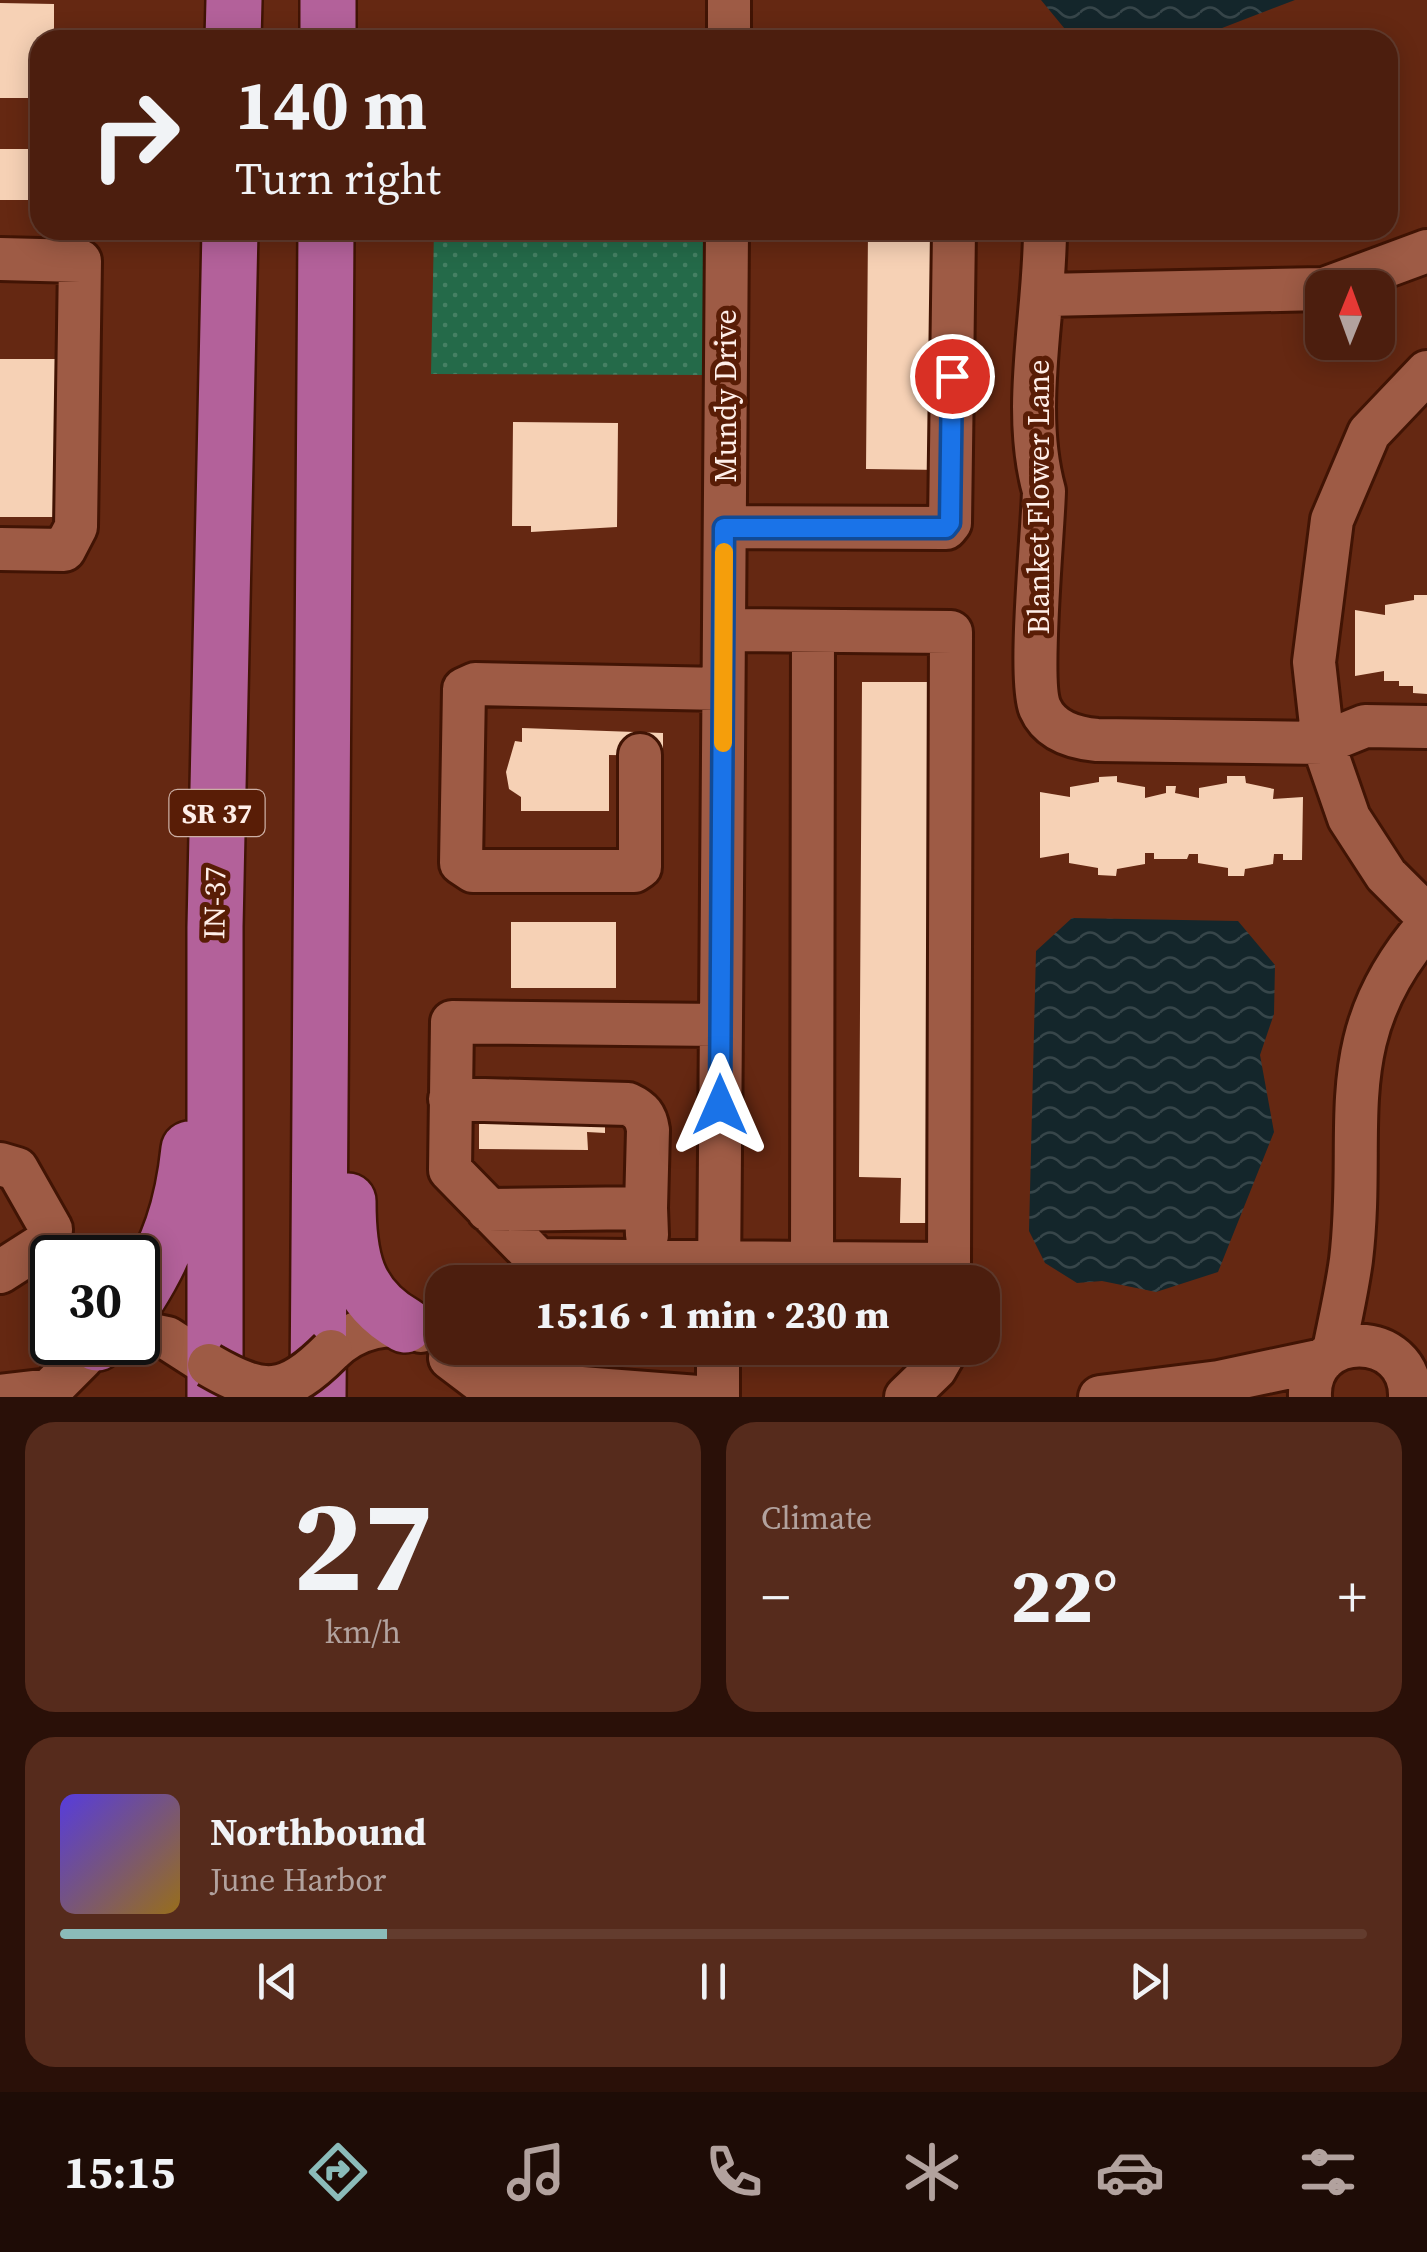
<!DOCTYPE html>
<meta charset="utf-8">
<style>
body{margin:0;font-family:"Source Serif 4",serif;background:#562b1c;color:#f1f3f6;height:100vh;display:flex;flex-direction:column;font-size:38px;white-space:nowrap}
*{box-sizing:border-box;margin:0}
p{font-size:32px;color:#b2a29e}
.icon{flex:none;width:55px;height:55px;fill:none;stroke:currentColor;stroke-width:2;stroke-linecap:round;stroke-linejoin:round}
.map{position:relative;height:1397px;overflow:hidden}
.drawer{display:flex;flex-direction:column;gap:25px;padding:25px;background:#2a1008;flex:1}
.drawer>*{flex:none}
.banner{position:absolute;left:30px;top:30px;width:1368px;height:210px;border-radius:30px;box-shadow:0 5px 25px #0003,0 0 0 2px #633c2e;background:#4c1e0e;color:#f1f3f6;overflow:hidden}
.needle{width:65px;rotate:1deg}
.fabs{position:absolute;left:1305px;top:270px;display:grid;gap:20px}
.fabs a{display:grid;place-items:center;width:90px;height:90px;border-radius:20px;background:#4c1e0e;box-shadow:0 5px 25px #0003,0 0 0 2px #633c2e;font-size:50px}
.speed{position:absolute;left:30px;top:1235px;display:flex;gap:20px;font-size:50px;font-weight:700;text-align:center}
.speed>*{display:grid;place-content:center;width:130px;height:130px;border-radius:50%;background:#4c1e0e;box-shadow:0 5px 25px #0003,0 0 0 2px #633c2e;line-height:1}
.speed .limit{border:5px solid #111;border-radius:15px;background:#fff;color:#111}
.pin{position:absolute;display:grid;place-items:center;width:85px;height:85px;color:#fff;margin:-42px;border:5px solid #fff;border-radius:50%;box-shadow:0 2px 10px #0007}
.me{position:absolute;width:110px;margin:-55px;rotate:0deg;stroke-linejoin:round;filter:drop-shadow(0 0 8px #0008)}
.turn{display:flex;align-items:center;gap:35px;height:210px;padding:0 40px;font-size:45px}
.turn .icon{width:130px;height:130px;stroke-width:2.5}
.turn b{display:block;font-size:70px;line-height:85px}
.big{font-size:75px;font-weight:800;line-height:1.1}
.drawer .widget{flex:1;display:flex;flex-direction:column;justify-content:center;gap:15px;min-width:0;padding:0 35px;border-radius:30px;background:#562b1c}
.drawer .dial{align-items:center;gap:0}
.dial b{font-size:130px;line-height:1}
.song{display:flex;align-items:center;gap:30px}
.cover{width:120px;height:120px;border-radius:15px;background:linear-gradient(135deg,hsl(250 70% 55%),hsl(40 70% 35%))}
.played{height:10px;border-radius:5px;background:linear-gradient(90deg,#8bbbb9 25%,#633c2e 25%)}
.keys{display:flex;justify-content:space-around;direction:ltr}
.heat{display:flex;justify-content:space-between;align-items:center;font-size:55px;direction:ltr}
.drawer .tiles{flex:1;display:grid;gap:25px;grid-template-columns:1fr 1fr}
.widget:last-child{grid-column:span 2}
.trip{position:absolute;left:425px;top:1265px;width:575px;height:100px;border-radius:30px;background:#4c1e0e;box-shadow:0 5px 25px #0003,0 0 0 2px #633c2e;font-weight:800;line-height:100px;text-align:center}
.menu{display:flex;height:160px;justify-content:space-around;align-items:center;background:#1e0c06;color:#b2a29e}
.menu .icon{width:70px;height:70px}
.menu .on{color:#8bbbb9}
.menu b{font-size:45px;color:#f1f3f6}
.map>svg:first-child{display:block}
.grass{fill:url(#grass-dots)}
.water{fill:url(#water-waves)}
.building{fill:#f6d1b5}
.lines{fill:none;stroke-linecap:round;stroke-linejoin:round}
.minor-casing{stroke:#411404;stroke-width:48}
.highway-casing{stroke:#411404;stroke-width:60}
.minor{stroke:#9e5b45;stroke-width:42}
.highway{stroke:#b3619a;stroke-width:55}
.minor-bridge-casing{stroke:#411404;stroke-width:48;stroke-linecap:butt}
.minor-bridge{stroke:#9e5b45;stroke-width:42}
.route-casing{stroke:#114b97;stroke-width:25}
.route{stroke:#1a73e8;stroke-width:18}
.slow{stroke:#f59e0b;stroke-width:18}
.labels{text-anchor:middle;stroke-width:10;stroke-linejoin:round;paint-order:stroke}
.shield{fill:#591d06;stroke:#ccafa4;stroke-width:2.5}
.shield-label{font-size:28px;font-weight:bold;fill:#feeee8}
.street-label{font-size:30px;fill:#feeee8;stroke:#591d06}
</style>
<div class="map">
<svg width="1427" height="1397" viewBox="0 0 1427 1397">
<defs>
<pattern id="grass-dots" width="8" height="8" patternUnits="userSpaceOnUse" patternTransform="scale(2.5)"><rect width="8" height="8" fill="#246a49"/><path d="M2 2h.1M6 6h.1" fill="none" stroke="#458063" stroke-width="1.8" stroke-linecap="round"/></pattern>
<pattern id="water-waves" width="16" height="10" patternUnits="userSpaceOnUse" patternTransform="scale(2.5)"><rect width="16" height="10" fill="#14262b"/><path d="M0 5q4-4 8 0t8 0" fill="none" stroke="#37464a"/></pattern>
</defs>
<rect width="100%" height="100%" fill="#652812"/>
<path class="grass" d="M434 230H708L707 375 431 374Z"/>
<path class="water" d="M1041 0H1295L1191 40H1074Z
M1072 918 1238 921 1275 965 1274 1014 1260 1055 1274 1132 1218 1272 1156 1292 1102 1281 1077 1283 1045 1263 1029 1231 1036 951Z"/>
<path class="building" d="M0 3 54 4V40H40V98H0Z
M0 149H40V200H0Z
M868 230H946L944 470 866 469Z
M0 359H58L57 517H0Z
M513 422 618 423 617 527 531 532V526H512Z
M1414 595H1427V694L1413 693V686H1399V681H1384V671L1355 676V610L1385 615V605L1414 600Z
M862 682H943L929 1223H900L901 1178 859 1177Z
M522 728 663 733V756L609 755V811H521V797L509 789 506 772 515 741 522 742Z
M1117 776V782L1145 787V798L1166 793V786H1176L1175 793 1199 798V788L1227 783V776H1245L1246 783 1274 789 1273 799 1303 797 1302 860H1283V854H1274L1273 864 1245 869 1244 876H1228V868L1198 863V854H1189L1187 859H1154V853H1145V864L1117 869 1116 876 1098 875V868L1069 863V853L1040 858V792L1070 797V787L1099 782V777Z
M511 922H616V988H511Z
M605 1110V1133L587 1132 588 1150 479 1149V1115Z"/>
<g class="lines">
<defs>
<path id="minor" d="M729 40V0
M1045 230C1045 315 1021 408 1044 491 1043 531 1028 680 1040 708 1050 731 1074 738 1097 740L1323 743 1365 726 1427 727
M0 259 80 261 76 527 64 550 0 549
M1327 288 1427 251
M1045 295 1322 289
M1427 372 1369 433 1332 520 1314 662 1323 743 1349 818 1386 875 1427 916
M725 527 946 528 950 523 954 230
M724 630 951 632 949 1264 812 1263 813 631
M640 755V867L634 871H473L461 863 464 689 475 684 723 689
M720 1025 452 1022 450 1170 538 1260 812 1263
M450 1099 628 1104C641 1110 646 1116 648 1130L646 1208
M0 1164 17 1169 51 1229 50 1240 0 1272
M488 1210 646 1208 647 1235
M719 1282 727 230
M138 1332 167 1338 209 1365
M1334 1350C1340 1320 1347 1290 1351 1260 1367 1127 1328 1040 1427 926
M331 1351C354 1328 391 1318 421 1331
M450 1358 479 1380 698 1397
M0 1396 50 1390 82 1358
M718 1397V1348
M906 1397 935 1369 947 1348
M1100 1397 1219 1382 1323 1360
M1310 1397C1307 1328 1412 1329 1410 1397"/>
<path id="highway" d="M233 40 234 0
M328 40V0
M348 1201C348 1256 355 1297 405 1325
M138 1297C169 1248 183 1207 189 1149
M97 1343 98 1342
M215 1397V927L230 230
M318 1397 326 230"/>
</defs>
<use href="#minor" class="minor-casing"/>
<use href="#highway" class="highway-casing"/>
<use href="#minor" class="minor"/>
<use href="#highway" class="highway"/>
<defs>
<path id="minor-bridge" d="M209 1365C264 1397 286 1396 331 1351"/>
</defs>
<use href="#minor-bridge" class="minor-bridge-casing"/>
<use href="#minor-bridge" class="minor-bridge"/>
</g>
<g class="lines">
<defs>
<path id="route" d="M720 1105 724 528H946L950 523 952 376"/>
</defs>
<use href="#route" class="route-casing"/>
<use href="#route" class="route"/>
<path class="slow" d="M723 743 724 552"/>
</g>
<g class="labels">
<rect class="shield" x="169.5" y="790" width="95" height="46" rx="8"/>
<g class="shield-label">
<text x="217" y="823">SR 37</text>
</g>
<g class="street-label">
<text transform="translate(726 396) rotate(-90)" y="10">Mundy Drive</text>
<text transform="translate(1039 497) rotate(-90)" y="10">Blanket Flower Lane</text>
<text transform="translate(215 903) rotate(-89)" y="10">IN-37</text>
</g>
</g>
</svg>
<div class="fabs">
<a><svg class="needle" viewBox="-14 -14 28 28"><path d="M0-13l5 13h-10z" fill="#e53935"/><path d="M0 13l5-13h-10z" fill="#b2a29e"/></svg></a>
</div>
<div class="speed"><div class="limit">30</div></div>
<div class="pin" style="left:952px;top:376px;background:#d93025"><svg class="icon" aria-label="arrive" viewBox="0 0 24 24"><path d="M6 21V4h12l-3 4 3 4H6"/></svg></div>
<svg class="me" style="left:720px;top:1105px" viewBox="-20 -20 40 40"><path d="M0-17L14 15 0 8-14 15z" fill="#1a73e8" stroke="#fff" stroke-width="4"/></svg>
<div class="trip">15:16 · 1 min · 230 m</div>
<div class="banner">
<div class="turn"><svg class="icon" aria-label="right" viewBox="0 0 24 24"><path d="M7 20v-9h11M14 6l5 5-5 5"/></svg><div><b>140 m</b>Turn right</div></div>
</div>
</div>
<section class="drawer">
<div class="tiles">
<div class="widget dial"><b>27</b><p>km/h</p></div>
<div class="widget"><p>Climate</p>
<div class="heat"><a>−</a><b class="big">22°</b><a>+</a></div>
</div>
<div class="widget">
<div class="song"><i class="cover"></i><div><b>Northbound</b><p>June Harbor</p></div></div>
<div class="played"></div>
<div class="keys"><svg class="icon" aria-label="previous" viewBox="0 0 24 24"><path d="M18 5L8 12l10 7zM5 5v14"/></svg><svg class="icon" aria-label="pause" viewBox="0 0 24 24"><path d="M8 5v14M16 5v14"/></svg><svg class="icon" aria-label="next" viewBox="0 0 24 24"><path d="M6 5l10 7-10 7zM19 5v14"/></svg></div>
</div>
</div>
</section>
<nav class="menu">
<b>15:15</b>
<svg class="icon on" aria-label="directions" viewBox="0 0 24 24"><path d="M12 3l9 9-9 9-9-9zM9 14v-3h6M13 9l2 2-2 2"/></svg>
<svg class="icon" aria-label="music" viewBox="0 0 24 24"><path d="M9 18V5l10-2v13"/><circle cx="6" cy="18" r="3"/><circle cx="16" cy="16" r="3"/></svg>
<svg class="icon" aria-label="phone" viewBox="0 0 24 24"><path d="M5 4h4l2 5-3 2q2 4 5 5l2-3 5 2v4C11 20 4 13 5 4z"/></svg>
<svg class="icon" aria-label="climate" viewBox="0 0 24 24"><path d="M12 3v18M4 7l16 10M4 17L20 7"/></svg>
<svg class="icon" aria-label="car" viewBox="0 0 24 24"><path d="M5 17H2v-5l4-1 3-4h7l3 4 3 1v5h-3M9 17h6M6 11h13"/><circle cx="7" cy="17" r="2"/><circle cx="17" cy="17" r="2"/></svg>
<svg class="icon" aria-label="filters" viewBox="0 0 24 24"><path d="M4 7h16M4 17h16"/><circle cx="9" cy="7" r="2"/><circle cx="15" cy="17" r="2"/></svg>
</nav>
